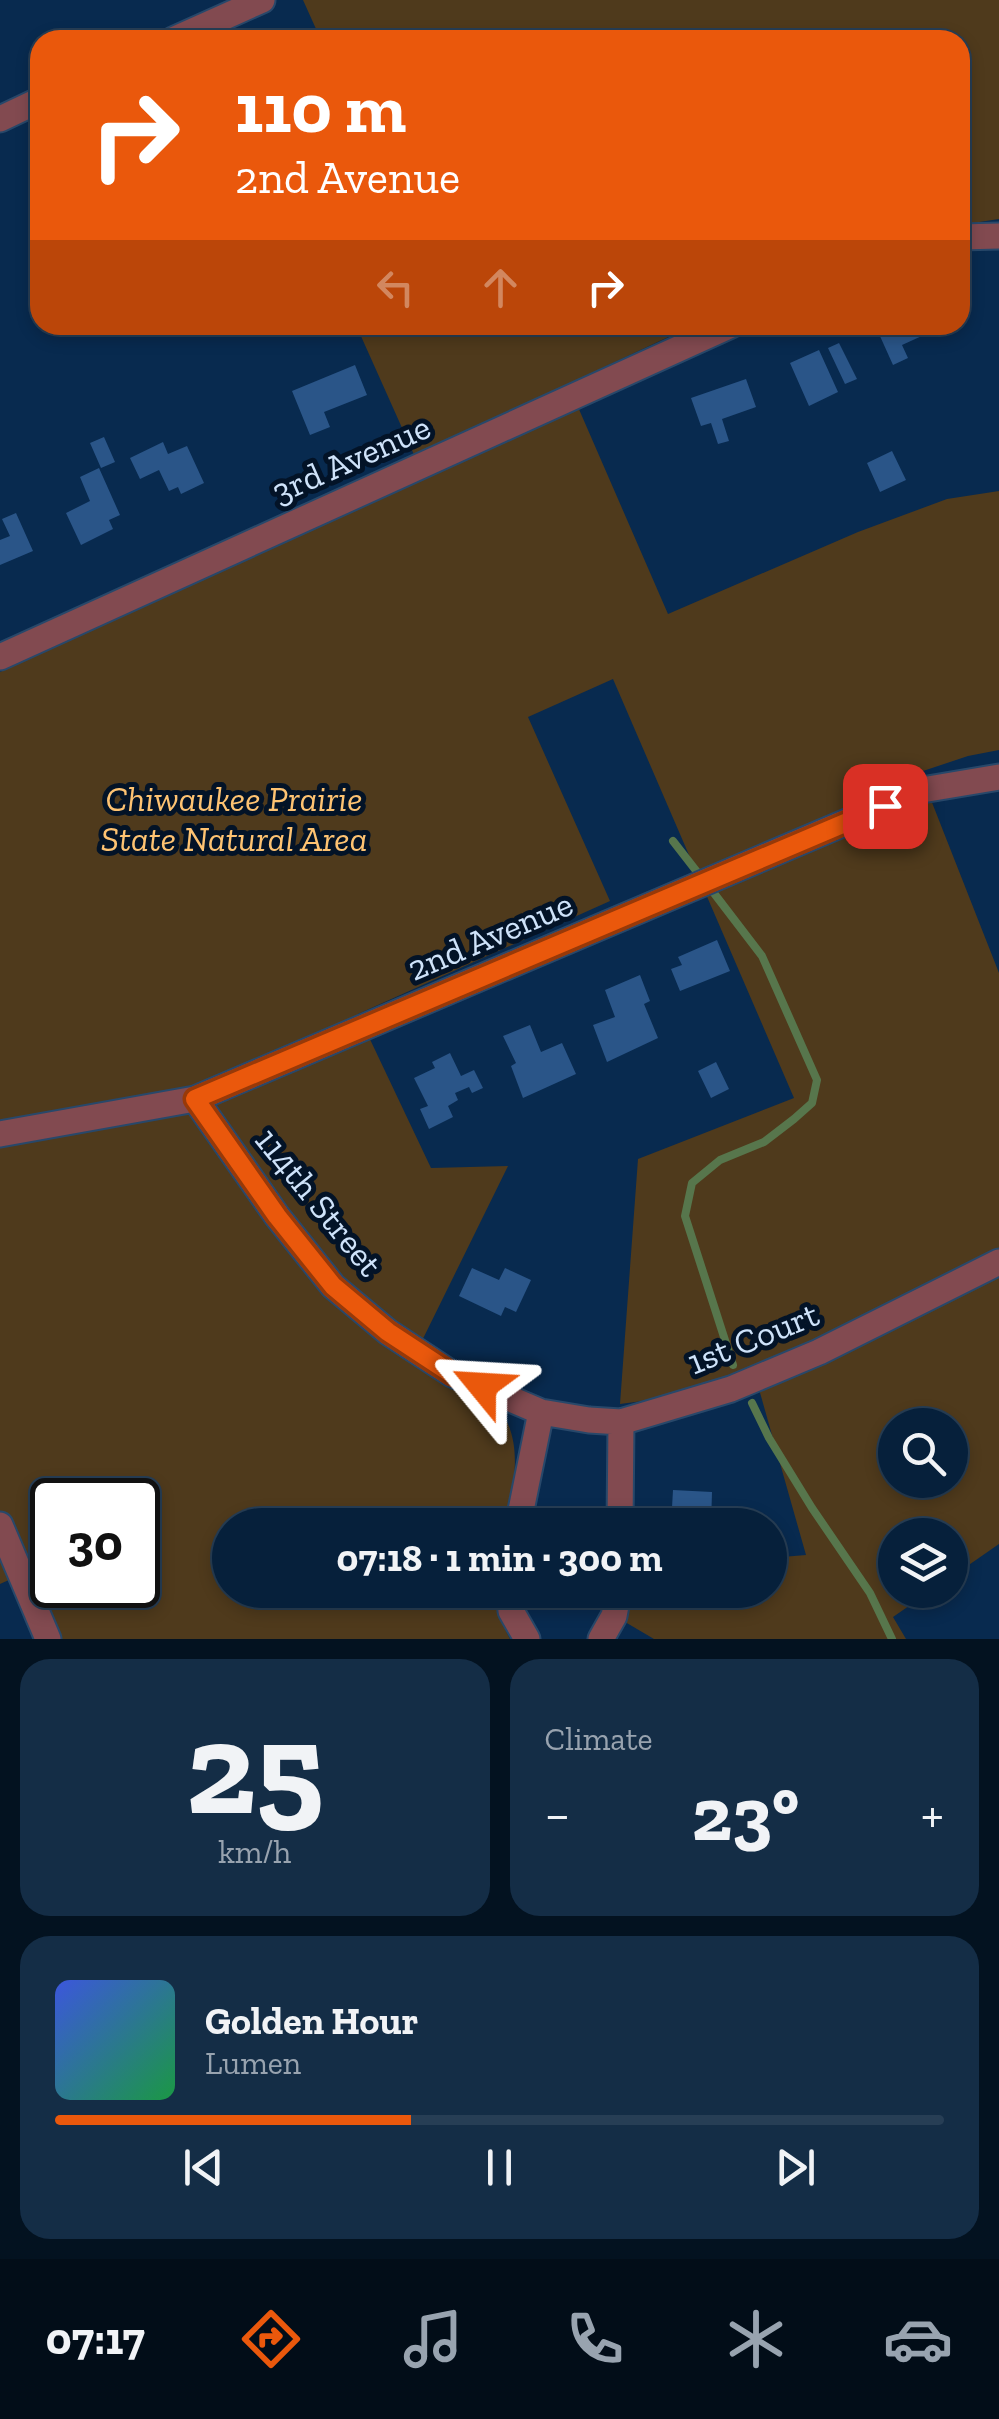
<!DOCTYPE html>
<meta charset="utf-8">
<style>
body{margin:0;font-family:"Zilla Slab",serif;background:#142d46;color:#f1f3f6;height:100vh;display:flex;flex-direction:column;font-size:38px;white-space:nowrap}
*{box-sizing:border-box;margin:0}
p{font-size:32px;color:#98a3af}
.icon{flex:none;width:55px;height:55px;fill:none;stroke:currentColor;stroke-width:2;stroke-linecap:round;stroke-linejoin:round}
.map{position:relative;height:1639px;overflow:hidden}
.drawer{display:flex;flex-direction:column;gap:20px;padding:20px;background:#031220;flex:1}
.drawer>*{flex:none}
.banner{position:absolute;left:30px;top:30px;width:940px;height:305px;border-radius:30px;box-shadow:0 5px 15px #0003,0 0 0 2px #273e55;background:#ea580c;color:#fff;overflow:hidden}
.buttons{position:absolute;left:878px;top:1408px;display:grid;gap:20px}
.buttons a{display:grid;place-items:center;width:90px;height:90px;border-radius:50%;background:#06203b;box-shadow:0 5px 15px #0003,0 0 0 2px #273e55;font-size:50px}
.speed{position:absolute;left:30px;top:1478px;display:flex;gap:20px;font-size:50px;font-weight:700;text-align:center}
.speed>*{display:grid;place-content:center;width:130px;height:130px;border-radius:50%;background:#06203b;box-shadow:0 5px 15px #0003,0 0 0 2px #273e55;line-height:1}
.speed .limit{border:5px solid #111;border-radius:15px;background:#fff;color:#111}
.pin{position:absolute;display:grid;place-items:center;width:85px;height:85px;color:#fff;margin:-42px;border-radius:20px;box-shadow:0 5px 15px #0006}
.me{position:absolute;width:110px;margin:-55px;rotate:297deg;stroke-linejoin:round;filter:drop-shadow(0 0 8px #0008)}
.turn{display:flex;align-items:center;gap:35px;height:210px;padding:0 40px;font-size:45px}
.turn .icon{width:130px;height:130px;stroke-width:2.5}
.turn b{display:block;font-size:70px;line-height:85px}
.lanes{display:flex;align-items:center;height:95px;padding:0 40px;background:#0003;justify-content:center;gap:50px;direction:ltr}
.lanes .off{opacity:.35}
.big{font-size:75px;font-weight:700;line-height:1.1}
.drawer .card{flex:1;display:flex;flex-direction:column;justify-content:center;gap:15px;min-width:0;padding:0 35px;border-radius:30px;background:#142d46}
.drawer .dial{align-items:center;gap:0}
.dial b{font-size:130px;line-height:1}
.song{display:flex;align-items:center;gap:30px}
.cover{width:120px;height:120px;border-radius:15px;background:linear-gradient(135deg,hsl(230 70% 55%),hsl(140 70% 35%))}
.played{height:10px;border-radius:5px;background:linear-gradient(90deg,#ea580c 40%,#273e55 40%)}
.keys{display:flex;justify-content:space-around;direction:ltr}
.heat{display:flex;justify-content:space-between;align-items:center;font-size:55px;direction:ltr}
.drawer .tiles{flex:1;display:grid;gap:20px;grid-template-columns:1fr 1fr}
.card:last-child{grid-column:span 2}
.trip{position:absolute;left:212px;top:1508px;width:575px;height:100px;border-radius:50px;background:#06203b;box-shadow:0 5px 15px #0003,0 0 0 2px #273e55;font-weight:700;line-height:100px;text-align:center}
.tabs{display:flex;height:160px;justify-content:space-around;align-items:center;background:#020d18;color:#98a3af}
.tabs .icon{width:70px;height:70px}
.tabs .on{color:#ea580c}
.tabs b{font-size:45px;color:#f1f3f6}
.map>svg:first-child{display:block}
.green{fill:#4f3a1c;fill-rule:evenodd}
.lines{fill:none;stroke-linecap:round;stroke-linejoin:round}
.stream{stroke:#57764c;stroke-width:8}
.building{fill:#2a5588}
.minor-casing{stroke:#28486a;stroke-width:29}
.minor{stroke:#824a50;stroke-width:25}
.route-casing{stroke:#983908;stroke-width:25}
.route{stroke:#ea580c;stroke-width:18}
.labels{text-anchor:middle;stroke-width:10;stroke-linejoin:round;paint-order:stroke}
.street-label{font-size:35px;fill:#cfe3fa;stroke:#031327}
.park-label{font-size:35px;font-style:italic;fill:#fec372;stroke:#031327}
</style>
<div class="map">
<svg width="999" height="1639" viewBox="0 0 999 1639">
<rect width="100%" height="100%" fill="#082a4f"/>
<path class="green" d="M303 0H999V219L960 225V40H321Z
M356 325H694L568 384 668 614 858 532 947 499 999 491V750L968 756 920 772 999 973V1544L950 1578V1535H895V1590H932L893 1617 906 1639H654L620 1619 625 1590H770V1558L806 1555 753 1368C709 1384 666 1399 620 1404L638 1159 794 1098 613 679 528 717 610 901 358 1014 431 1168 508 1166 412 1361 498 1407C525 1442 513 1485 507 1525H230V1590H501L505 1629 510 1639H36L11 1579 0 1584V672L424 477ZM895 1425H950V1480H895ZM52 1500H138V1585H52Z"/>
<g class="lines">
<path class="stream" d="M673 841 701 877
M710 888 762 956 817 1080 812 1103 794 1119 764 1142 720 1160 692 1183 685 1216 733 1365
M752 1403 769 1438 812 1508 870 1593 892 1639"/>
</g>
<path class="building" d="M875 325H933L935 330 902 345 908 358 893 365Z
M839 343 857 379 845 384 828 348Z
M819 350 838 392 809 406 790 363Z
M355 365 367 395 324 412 330 427 310 435 292 391Z
M746 379 756 407 722 419 729 441 718 444 711 423 701 426 691 398Z
M104 437 115 462 101 468 90 443Z
M163 442 168 454 187 446 204 483 181 494 178 487 169 491 159 470 140 479 130 458Z
M892 451 906 480 880 492 867 463Z
M99 468 120 515 109 520 113 529 81 545 66 513 90 501 80 477Z
M16 513 33 551 0 565V540L10 536 2 519Z
M717 940 730 971 680 991 671 969 682 965 678 957Z
M640 975 650 1001 644 1004 658 1038 607 1062 593 1025 615 1017 605 990Z
M530 1025 541 1052 562 1043 576 1074 523 1098 511 1066 516 1063 503 1036Z
M450 1053 461 1076 474 1070 483 1088 472 1093 469 1087 455 1093 458 1100 448 1106 453 1117 429 1129 420 1109 428 1106 414 1078 435 1068 432 1062Z
M716 1062 729 1089 711 1098 698 1071Z
M472 1268 499 1280 505 1268 531 1280 516 1312 505 1307 501 1316 459 1296Z
M673 1490 712 1492 711 1525H671Z"/>
<g class="lines">
<defs>
<path id="minor" d="M173 40 262 0
M0 119 40 100
M960 237 999 236
M0 657 731 325
M195 1099 277 1216 333 1286 388 1332 452 1374 541 1412 589 1420 621 1422 731 1389 819 1352 999 1262
M0 1134 195 1099 922 790 999 777
M0 1525 48 1639
M518 1525 541 1412
M620 1525 621 1422
M509 1590 511 1611 527 1639
M601 1639 614 1616 619 1590"/>
</defs>
<use href="#minor" class="minor-casing"/>
<use href="#minor" class="minor"/>
</g>
<g class="lines">
<defs>
<path id="route" d="M482 1386 452 1374 388 1332 333 1286 277 1216 195 1099 885 806"/>
</defs>
<use href="#route" class="route-casing"/>
<use href="#route" class="route"/>
</g>
<g class="labels">
<g class="street-label">
<text transform="translate(351 459) rotate(-24)" y="12">3rd Avenue</text>
<text transform="translate(490 936) rotate(-23)" y="12">2nd Avenue</text>
<text transform="translate(319 1202) rotate(51)" y="12">114th Street</text>
<text transform="translate(753 1338) rotate(-22)" y="12">1st Court</text>
</g>
<g class="park-label">
<text x="234" y="811">Chiwaukee Prairie<tspan x="234" dy="40">State Natural Area</tspan></text>
</g>
</g>
</svg>
<div class="buttons">
<a><svg class="icon" aria-label="search" viewBox="0 0 24 24"><circle cx="10" cy="10" r="6"/><path d="M15 15l6 6"/></svg></a>
<a><svg class="icon" aria-label="layers" viewBox="0 0 24 24"><path d="M12 4l9 5-9 5-9-5zM3 14l9 5 9-5"/></svg></a>
</div>
<div class="speed"><div class="limit">30</div></div>
<div class="pin" style="left:885px;top:806px;background:#d93025"><svg class="icon" aria-label="arrive" viewBox="0 0 24 24"><path d="M6 21V4h12l-3 4 3 4H6"/></svg></div>
<svg class="me" style="left:482px;top:1386px" viewBox="-20 -20 40 40"><path d="M0-17L14 15 0 8-14 15z" fill="#ea580c" stroke="#fff" stroke-width="4"/></svg>
<div class="trip">07:18 · 1 min · 300 m</div>
<div class="banner">
<div class="turn"><svg class="icon" aria-label="right" viewBox="0 0 24 24"><path d="M7 20v-9h11M14 6l5 5-5 5"/></svg><div><b>110 m</b>2nd Avenue</div></div>
<div class="lanes"><svg class="icon off" aria-label="left" viewBox="0 0 24 24"><path d="M17 20v-9H6M10 6l-5 5 5 5"/></svg><svg class="icon off" aria-label="ahead" viewBox="0 0 24 24"><path d="M12 20V5M6 11l6-6 6 6"/></svg><svg class="icon" aria-label="right" viewBox="0 0 24 24"><path d="M7 20v-9h11M14 6l5 5-5 5"/></svg></div>
</div>
</div>
<section class="drawer">
<div class="tiles">
<div class="card dial"><b>25</b><p>km/h</p></div>
<div class="card"><p>Climate</p>
<div class="heat"><a>−</a><b class="big">23°</b><a>+</a></div>
</div>
<div class="card">
<div class="song"><i class="cover"></i><div><b>Golden Hour</b><p>Lumen</p></div></div>
<div class="played"></div>
<div class="keys"><svg class="icon" aria-label="previous" viewBox="0 0 24 24"><path d="M18 5L8 12l10 7zM5 5v14"/></svg><svg class="icon" aria-label="pause" viewBox="0 0 24 24"><path d="M8 5v14M16 5v14"/></svg><svg class="icon" aria-label="next" viewBox="0 0 24 24"><path d="M6 5l10 7-10 7zM19 5v14"/></svg></div>
</div>
</div>
</section>
<nav class="tabs">
<b>07:17</b>
<svg class="icon on" aria-label="directions" viewBox="0 0 24 24"><path d="M12 3l9 9-9 9-9-9zM9 14v-3h6M13 9l2 2-2 2"/></svg>
<svg class="icon" aria-label="music" viewBox="0 0 24 24"><path d="M9 18V5l10-2v13"/><circle cx="6" cy="18" r="3"/><circle cx="16" cy="16" r="3"/></svg>
<svg class="icon" aria-label="phone" viewBox="0 0 24 24"><path d="M5 4h4l2 5-3 2q2 4 5 5l2-3 5 2v4C11 20 4 13 5 4z"/></svg>
<svg class="icon" aria-label="climate" viewBox="0 0 24 24"><path d="M12 3v18M4 7l16 10M4 17L20 7"/></svg>
<svg class="icon" aria-label="car" viewBox="0 0 24 24"><path d="M5 17H2v-5l4-1 3-4h7l3 4 3 1v5h-3M9 17h6M6 11h13"/><circle cx="7" cy="17" r="2"/><circle cx="17" cy="17" r="2"/></svg>
</nav>
